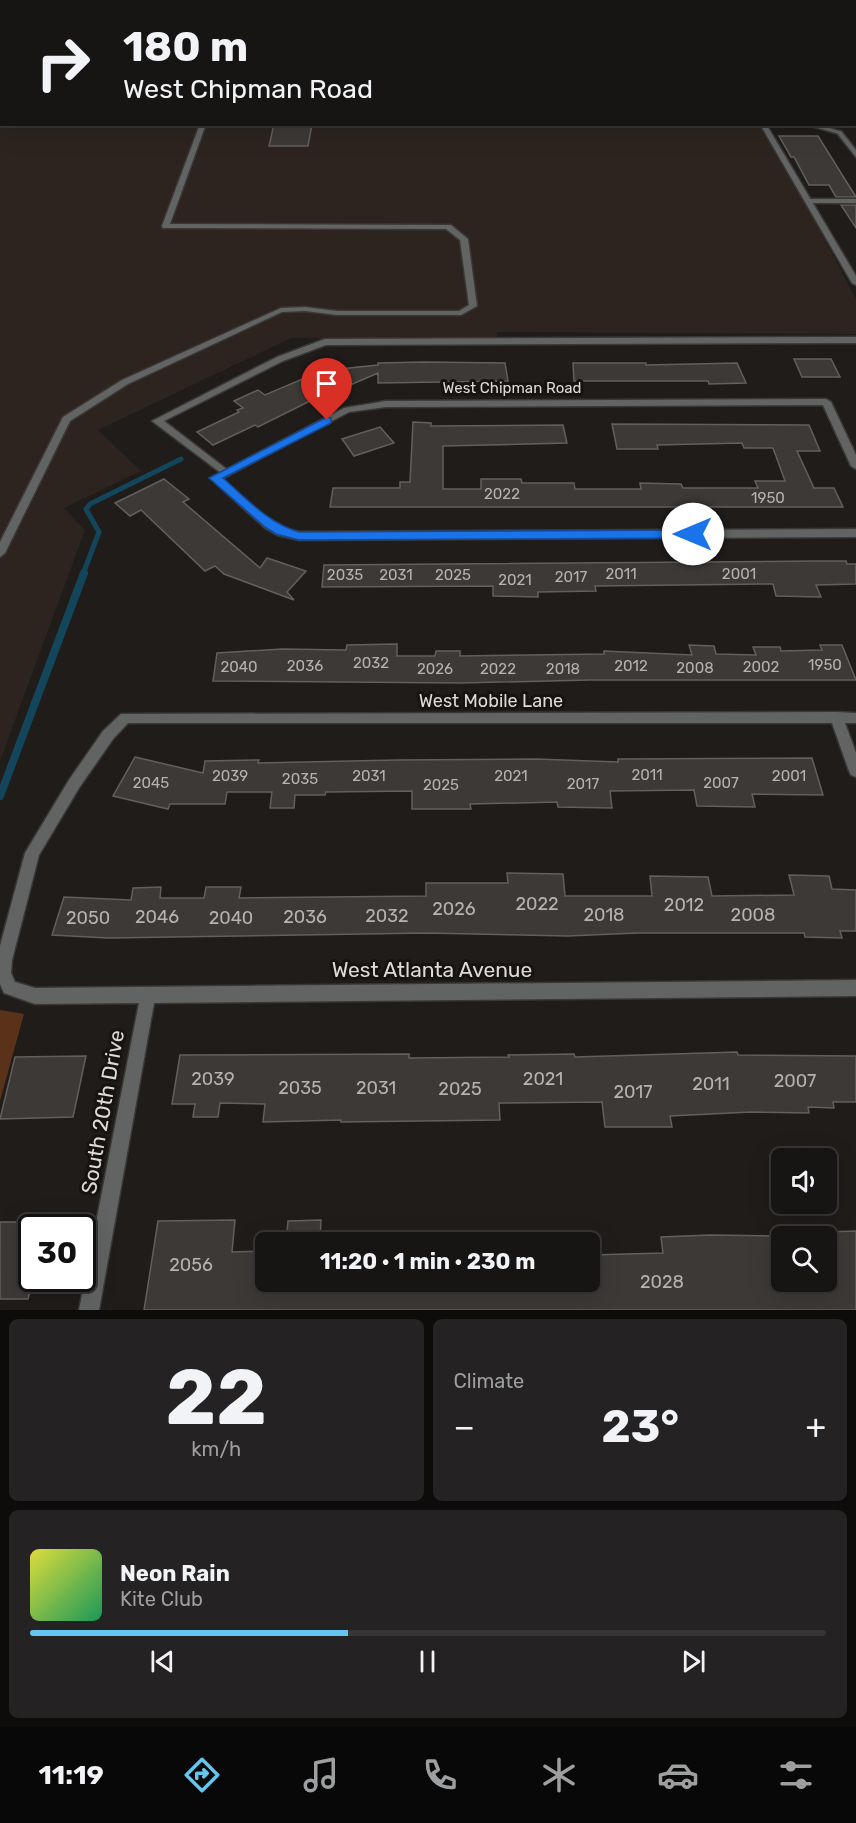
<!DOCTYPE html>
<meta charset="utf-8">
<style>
body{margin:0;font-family:Rubik,sans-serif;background:#242222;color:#f1f3f6;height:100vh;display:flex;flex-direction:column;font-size:22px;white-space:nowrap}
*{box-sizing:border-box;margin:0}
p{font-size:20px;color:#9e9fa0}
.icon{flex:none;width:33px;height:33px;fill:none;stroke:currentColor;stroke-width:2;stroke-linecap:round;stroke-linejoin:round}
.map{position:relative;height:1310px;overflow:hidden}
.side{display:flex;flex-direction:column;gap:9px;padding:9px;background:#0d0c0b;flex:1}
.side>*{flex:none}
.top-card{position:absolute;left:0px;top:0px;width:856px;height:126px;box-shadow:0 6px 24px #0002,0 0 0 2px #363434;background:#171514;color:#f1f3f6;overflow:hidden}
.fabs{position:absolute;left:771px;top:1148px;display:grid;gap:12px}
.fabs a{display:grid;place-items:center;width:66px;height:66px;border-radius:9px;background:#171514;box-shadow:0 6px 24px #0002,0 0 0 2px #363434;font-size:30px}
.speed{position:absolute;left:18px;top:1214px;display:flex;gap:12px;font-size:30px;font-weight:700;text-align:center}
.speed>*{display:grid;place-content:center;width:78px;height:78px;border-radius:50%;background:#171514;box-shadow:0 6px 24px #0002,0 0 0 2px #363434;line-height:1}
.speed .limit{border:3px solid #111;border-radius:9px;background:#fff;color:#111}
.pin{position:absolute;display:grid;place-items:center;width:51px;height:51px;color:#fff;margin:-62px -26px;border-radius:50% 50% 50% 0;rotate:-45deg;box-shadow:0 0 6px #0007}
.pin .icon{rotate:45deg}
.me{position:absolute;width:66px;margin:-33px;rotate:270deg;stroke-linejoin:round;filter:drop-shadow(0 0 4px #0008)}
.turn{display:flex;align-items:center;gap:21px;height:126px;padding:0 24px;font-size:27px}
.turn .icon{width:78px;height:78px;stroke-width:2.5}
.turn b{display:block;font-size:42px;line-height:51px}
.big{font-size:45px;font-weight:700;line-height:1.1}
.side .widget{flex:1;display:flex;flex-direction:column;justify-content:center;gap:9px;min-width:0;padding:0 21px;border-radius:9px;background:#242222}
.side .dial{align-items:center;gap:0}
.dial b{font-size:78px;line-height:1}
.song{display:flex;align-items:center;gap:18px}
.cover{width:72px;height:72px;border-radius:9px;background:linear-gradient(135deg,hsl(60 70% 55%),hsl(150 70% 35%))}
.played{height:6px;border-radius:3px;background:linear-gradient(90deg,#64c5ee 40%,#363434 40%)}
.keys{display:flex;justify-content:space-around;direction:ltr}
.heat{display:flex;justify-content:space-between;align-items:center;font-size:33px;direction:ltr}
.side .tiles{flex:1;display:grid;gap:9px;grid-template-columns:1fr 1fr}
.widget:last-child{grid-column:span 2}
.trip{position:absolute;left:255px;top:1232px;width:345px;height:60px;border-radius:9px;background:#171514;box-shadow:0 6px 24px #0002,0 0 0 2px #363434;font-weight:700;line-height:60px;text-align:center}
.dock{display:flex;height:96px;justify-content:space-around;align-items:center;background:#090808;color:#9e9fa0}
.dock .icon{width:42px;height:42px}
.dock .selected{color:#64c5ee}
.dock b{font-size:27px;color:#f1f3f6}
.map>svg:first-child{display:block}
.built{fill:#2d241f}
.green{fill:#5a3119}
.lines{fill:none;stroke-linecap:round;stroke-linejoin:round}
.stream-far1{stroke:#13465a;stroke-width:5}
.stream{stroke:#13465a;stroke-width:8}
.building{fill:#3c3937;stroke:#635f5d;stroke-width:1.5}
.lane-casing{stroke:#3a3735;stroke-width:3}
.street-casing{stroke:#3a3735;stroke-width:3}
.secondary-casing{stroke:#3a3735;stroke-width:3}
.primary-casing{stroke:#3a3735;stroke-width:3}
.lane{fill:#626464;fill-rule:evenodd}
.street{fill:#626464;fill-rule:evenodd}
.secondary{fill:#898c8e;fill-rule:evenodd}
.primary{fill:#a8acad;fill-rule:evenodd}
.route{fill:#1a73e8;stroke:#114b97;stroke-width:1.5}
.labels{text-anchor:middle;stroke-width:6;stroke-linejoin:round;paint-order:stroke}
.far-street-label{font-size:15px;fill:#dddbda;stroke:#161311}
.number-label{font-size:15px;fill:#b5b2b1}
.street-label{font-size:18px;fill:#dddbda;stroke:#161311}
.near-number-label{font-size:18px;fill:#b5b2b1}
.near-street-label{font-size:21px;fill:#dddbda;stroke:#161311}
</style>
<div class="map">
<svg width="856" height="1310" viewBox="0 0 856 1310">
<rect width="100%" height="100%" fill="#1f1c1a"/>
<path class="built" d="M0 11 2 124 760 125 807 206 856 299V334L497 332V337L291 338 98 430 141 471 64 508 85 530 0 761Z"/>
<path class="green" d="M0 1010 24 1014 0 1101Z"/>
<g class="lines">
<path class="stream-far1" d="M83 574 99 532 86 509 90 504 181 459"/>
<path class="stream" d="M0 796 84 573"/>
</g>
<path class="building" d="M274 124H312L308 146H269Z
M779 136H818L856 197H836L829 185H809L794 157H791Z
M841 205H856V228Z
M794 359H831L840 377H802Z
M424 362 505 363 508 381 378 383V373L332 393 330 370 378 365V363Z
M573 363H646V365L737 363 746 383 709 384 708 381H574Z
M307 377 326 393 258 427 255 425 213 445 197 432 239 412 237 410 243 408 234 401 258 390 265 395Z
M413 422 431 423V426L563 425 567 443 443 446V489H481V479H521L522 483H574L575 489H641L640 483 681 484 683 488H758L755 481H785L773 448H744L742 443 657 445 658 449H617L612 424 809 425 820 451H797L814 488H834L843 507H330L333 488H400V482H410Z
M380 427 394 443 354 456 342 439Z
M164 479 189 499 183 502 260 568 267 558 306 571 287 592 294 600 224 574 215 566 205 571 141 510 130 516 115 503Z
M818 561H846L847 564H856V584L816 585 821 597 776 596 773 584 595 586 596 591 538 592V597L493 596V586L322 587 324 565Z
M397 644V656H435L436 651H460V656L604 654V651L692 655 689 645 714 646 716 654 756 655 753 647H780L781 651 822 650 820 645H842L856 680H590L460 683 213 681 217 653 282 649 346 650 347 645Z
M135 757 203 773 205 761 259 760 258 763 397 760 536 759 618 762V759L812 758 823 795 752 794 755 807 697 806 694 790 610 791 612 808 558 807 557 802 470 804 471 809H412V791L326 792 325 795H295L294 808H270L272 792H227L225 804H170L168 809 113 796Z
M507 873 563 874 565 896H652L650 876 708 877 712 896 794 895 789 875 829 876 832 889 856 890V931H840L842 938 805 937 804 933H637L568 936 426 933 108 938 52 935 64 897 131 900 133 888 161 887 160 898H204L206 887H241L239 898 426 896V883H508Z
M737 1052 738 1055 856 1056V1102H833L834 1108 808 1107 809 1113 751 1112 670 1116 672 1127H605L602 1102 499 1103 500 1120 341 1122V1120L263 1122 265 1104 220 1103 218 1117H193L195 1104H172L180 1055 409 1054V1058L509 1057 508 1055 574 1054 575 1057Z
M86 1056 73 1117 0 1119 15 1057Z
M235 1220 232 1252 266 1251V1281H590V1255L663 1253 661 1237 710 1235 782 1236V1281H826V1232L856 1231V1310H144L158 1221Z
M321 1220 320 1242H286L288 1221Z
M0 1222H32V1283L28 1299H0Z"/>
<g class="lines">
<defs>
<path id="lane" d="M183 0H187V2H183Z
M204 0H208L203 2Z
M267 0H271L266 2Z
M387 0H391V2H387Z
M438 0H442V2H438Z
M469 0H473V2H469Z
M508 0H512L513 2H508Z
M599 0H603L604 2H599Z
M855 20H856V24H855Z
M0 27H2L0 31Z
M855 36H856V40H855Z
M0 43H2V47H0Z
M855 86H856V90H855Z
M855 112H856V116H855Z
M200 124H206L170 224 451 225 468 239 477 306 461 315H337L305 311 282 312 128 384 70 421 5 553 0 557V542L63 417 122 380 281 308 305 307 337 311H459L469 305 460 240 446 229 163 228 162 226Z
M760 124H766L856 276V285L852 283Z
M804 124H817L842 132 839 134Z
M856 337V343L326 345 283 361 164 421 229 471V475L225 476 152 421 277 357 325 339Z"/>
<path id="street" d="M161 0H165L160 2Z
M855 72H856V76H855Z
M837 131H841L856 150V157L837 133Z
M807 199H856V203H807Z
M826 399 831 402 856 455V469L851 466 823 405 386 407 349 412 222 479C245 499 268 526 299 532L856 529V537L299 540 277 535 265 528 210 478 344 408 386 401Z
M836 712 856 713V723H845L856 753V777L851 775 849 771 832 723H128L113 739 79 788 39 855 12 960 11 973 15 982 35 988 856 980V996L154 1003 99 1310H79L139 1003 35 1004 4 993 0 984V946L25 853 69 780 103 731 121 714Z"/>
<path id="secondary" d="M856 0V2H619L621 1Z
M0 3H2V7H0Z"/>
<path id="primary" d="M759 0H765L766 2H760Z
M855 116H856V121H855Z"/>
</defs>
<use href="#lane" class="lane-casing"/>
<use href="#street" class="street-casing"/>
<use href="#secondary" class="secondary-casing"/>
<use href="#primary" class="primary-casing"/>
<use href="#lane" class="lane"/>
<use href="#street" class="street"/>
<use href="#secondary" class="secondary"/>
<use href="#primary" class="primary"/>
</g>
<path class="route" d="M327 417 331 418V423L223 478C246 498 269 524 299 532L693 530 699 534 693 538 299 540 276 534 265 527 209 478Z"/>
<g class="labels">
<g class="far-street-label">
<text x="512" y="393">West Chipman Road</text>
</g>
<g class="number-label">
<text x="502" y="499">2022</text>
<text x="768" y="503">1950</text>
<text x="621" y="579">2011</text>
<text x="739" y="579">2001</text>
<text x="345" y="580">2035</text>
<text x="396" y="580">2031</text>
<text x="453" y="580">2025</text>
<text x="571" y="582">2017</text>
<text x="515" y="585">2021</text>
<text x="371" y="668">2032</text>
<text x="825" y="670">1950</text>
<text x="305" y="671">2036</text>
<text x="631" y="671">2012</text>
<text x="239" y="672">2040</text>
<text x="761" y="672">2002</text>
<text x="695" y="673">2008</text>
<text x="435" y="674">2026</text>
<text x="498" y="674">2022</text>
<text x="563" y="674">2018</text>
<text x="647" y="780">2011</text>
<text x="230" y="781">2039</text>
<text x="369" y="781">2031</text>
<text x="511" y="781">2021</text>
<text x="789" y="781">2001</text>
<text x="300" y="784">2035</text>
<text x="151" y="788">2045</text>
<text x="721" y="788">2007</text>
<text x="583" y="789">2017</text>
<text x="441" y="790">2025</text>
</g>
<g class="street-label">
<text x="491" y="707">West Mobile Lane</text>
</g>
<g class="near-number-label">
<text x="537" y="910">2022</text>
<text x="684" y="911">2012</text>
<text x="454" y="915">2026</text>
<text x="604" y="921">2018</text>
<text x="753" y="921">2008</text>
<text x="387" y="922">2032</text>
<text x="157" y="923">2046</text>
<text x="305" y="923">2036</text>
<text x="88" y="924">2050</text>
<text x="231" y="924">2040</text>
<text x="213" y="1085">2039</text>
<text x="543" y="1085">2021</text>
<text x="795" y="1087">2007</text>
<text x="711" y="1090">2011</text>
<text x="300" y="1094">2035</text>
<text x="376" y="1094">2031</text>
<text x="460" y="1095">2025</text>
<text x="633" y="1098">2017</text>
<text x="191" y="1271">2056</text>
<text x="662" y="1288">2028</text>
</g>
<g class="near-street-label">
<text x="432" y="977">West Atlanta Avenue</text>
<text transform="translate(103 1112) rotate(-80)" y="7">South 20th Drive</text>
</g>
</g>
</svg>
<div class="fabs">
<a><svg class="icon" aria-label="sound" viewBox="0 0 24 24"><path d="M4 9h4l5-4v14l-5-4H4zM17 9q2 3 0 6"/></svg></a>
<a><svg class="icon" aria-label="search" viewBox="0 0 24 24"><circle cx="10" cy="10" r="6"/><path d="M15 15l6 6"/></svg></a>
</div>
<div class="speed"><div class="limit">30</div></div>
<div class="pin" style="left:327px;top:420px;background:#d93025"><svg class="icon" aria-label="arrive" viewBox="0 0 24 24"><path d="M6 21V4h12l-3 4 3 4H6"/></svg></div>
<svg class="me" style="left:693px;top:534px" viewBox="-20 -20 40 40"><circle r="19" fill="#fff"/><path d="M0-13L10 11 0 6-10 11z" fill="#1a73e8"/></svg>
<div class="trip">11:20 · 1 min · 230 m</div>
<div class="top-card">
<div class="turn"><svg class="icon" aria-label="right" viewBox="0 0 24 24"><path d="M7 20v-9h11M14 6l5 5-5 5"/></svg><div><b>180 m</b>West Chipman Road</div></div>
</div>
</div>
<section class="side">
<div class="tiles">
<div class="widget dial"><b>22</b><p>km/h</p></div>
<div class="widget"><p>Climate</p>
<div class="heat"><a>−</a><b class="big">23°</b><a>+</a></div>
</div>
<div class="widget">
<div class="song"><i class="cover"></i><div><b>Neon Rain</b><p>Kite Club</p></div></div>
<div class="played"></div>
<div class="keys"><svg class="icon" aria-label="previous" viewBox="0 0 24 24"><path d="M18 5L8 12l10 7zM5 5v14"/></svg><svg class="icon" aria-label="pause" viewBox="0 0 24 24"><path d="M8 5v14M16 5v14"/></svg><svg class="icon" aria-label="next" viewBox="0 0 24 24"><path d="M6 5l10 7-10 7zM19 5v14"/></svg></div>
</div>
</div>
</section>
<nav class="dock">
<b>11:19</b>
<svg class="icon selected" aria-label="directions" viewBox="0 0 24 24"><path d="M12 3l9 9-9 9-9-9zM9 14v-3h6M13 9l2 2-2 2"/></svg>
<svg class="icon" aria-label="music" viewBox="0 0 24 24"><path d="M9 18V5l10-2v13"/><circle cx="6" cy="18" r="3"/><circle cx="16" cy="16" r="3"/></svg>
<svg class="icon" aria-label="phone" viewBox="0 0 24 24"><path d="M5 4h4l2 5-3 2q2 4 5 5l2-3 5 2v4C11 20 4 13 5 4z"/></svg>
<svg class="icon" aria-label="climate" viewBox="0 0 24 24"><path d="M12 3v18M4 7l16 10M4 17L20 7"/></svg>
<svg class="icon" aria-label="car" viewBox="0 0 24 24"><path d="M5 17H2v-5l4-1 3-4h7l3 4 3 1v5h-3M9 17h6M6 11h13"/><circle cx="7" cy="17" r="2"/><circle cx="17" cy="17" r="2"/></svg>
<svg class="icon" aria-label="filters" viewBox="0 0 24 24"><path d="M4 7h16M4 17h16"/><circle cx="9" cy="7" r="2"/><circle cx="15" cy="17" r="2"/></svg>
</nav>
